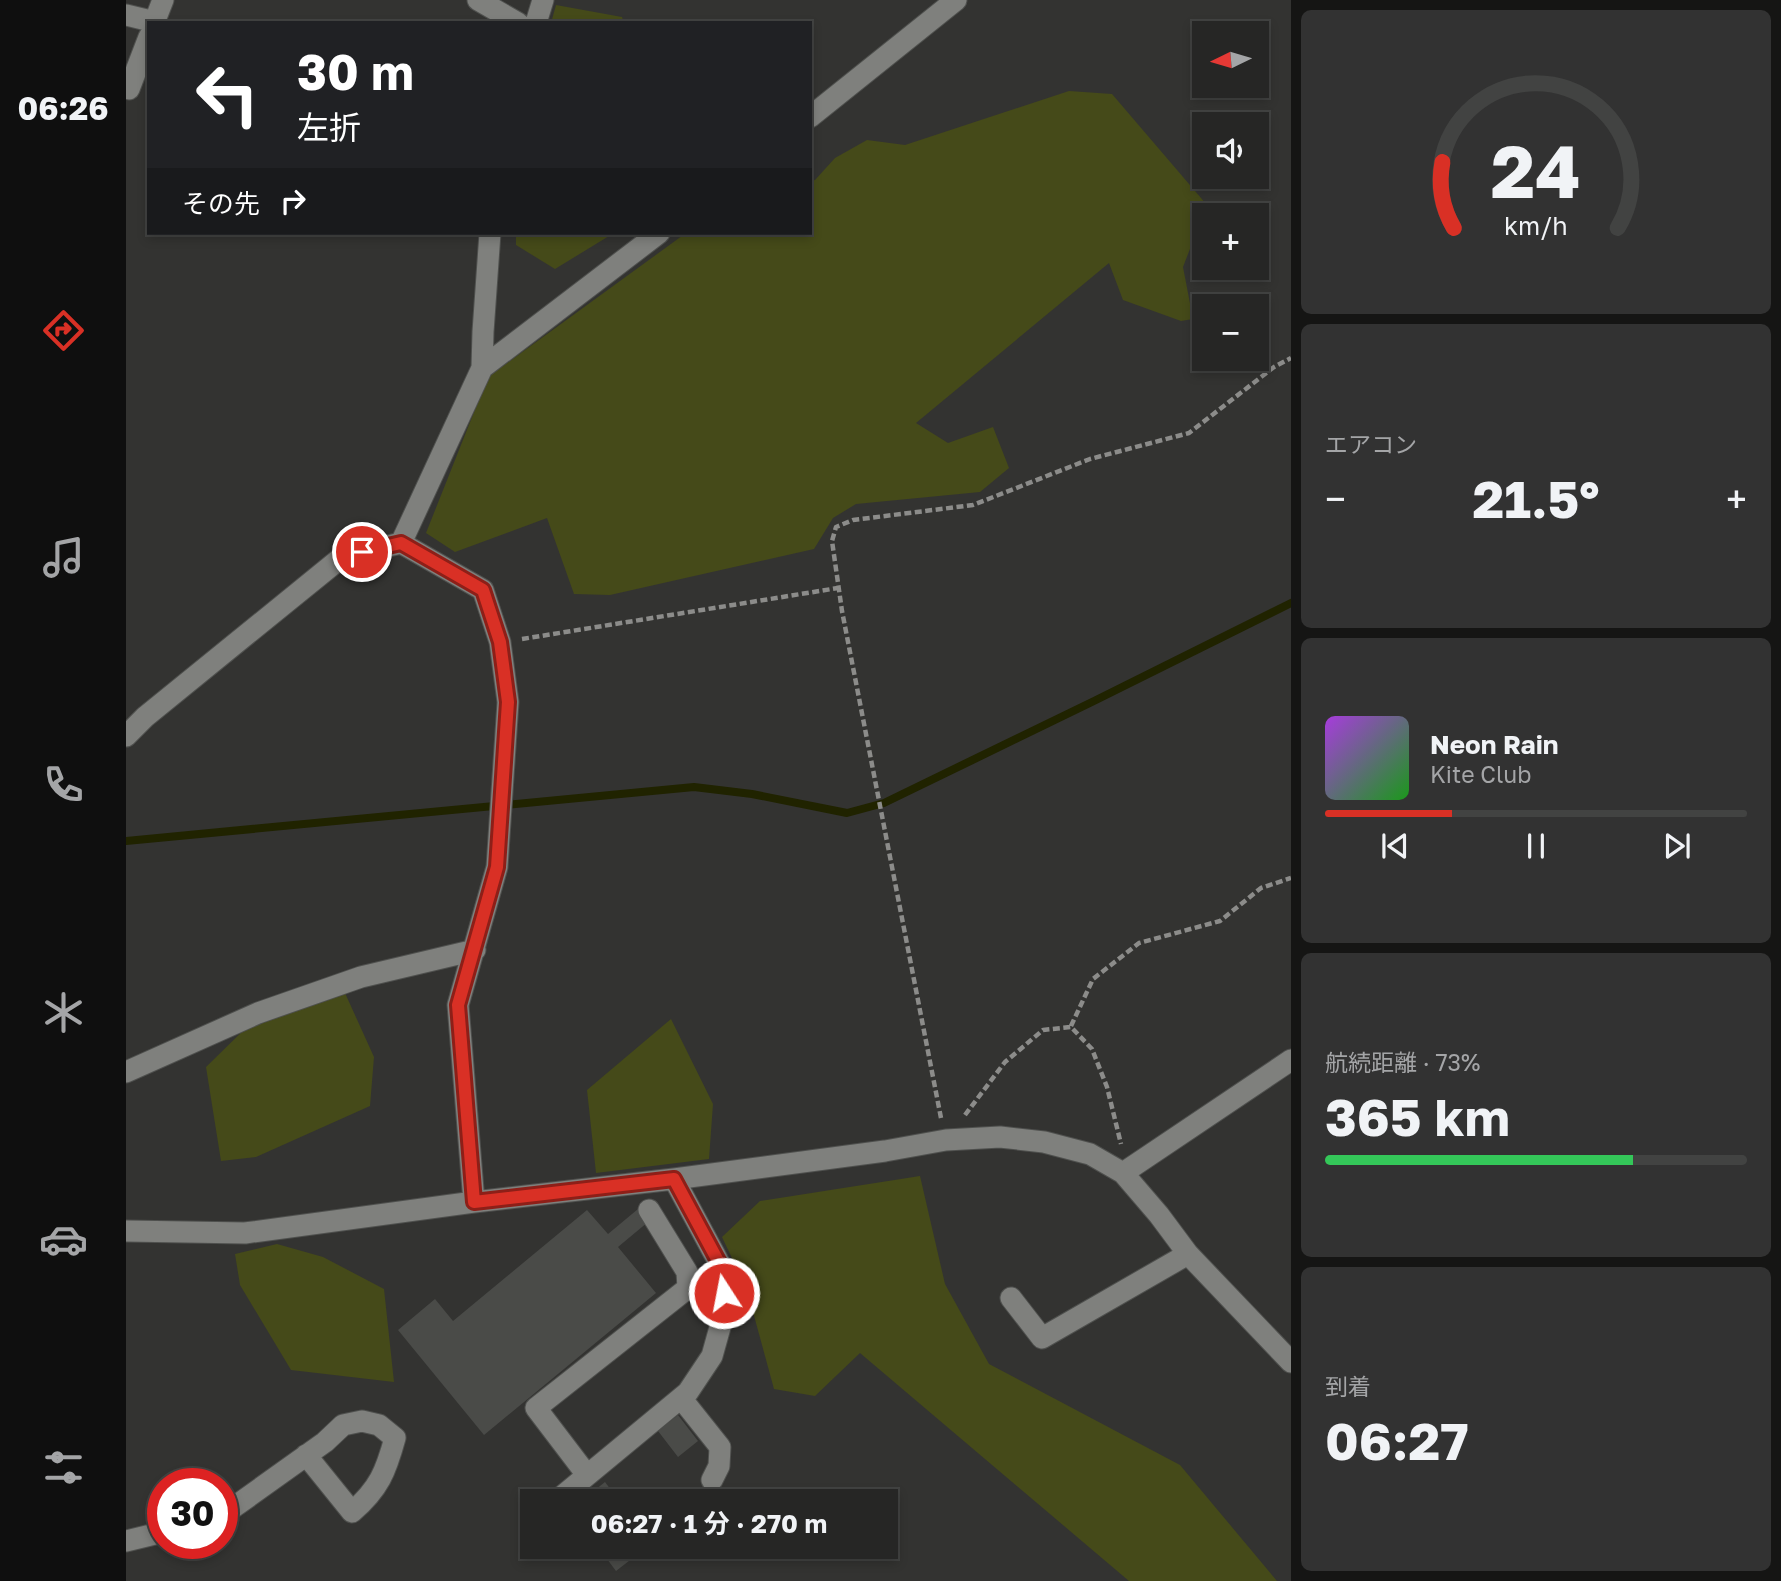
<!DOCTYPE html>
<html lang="ja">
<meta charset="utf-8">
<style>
body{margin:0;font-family:"Golos Text","Noto Sans JP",sans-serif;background:#323232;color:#f1f3f6;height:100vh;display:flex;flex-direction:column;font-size:26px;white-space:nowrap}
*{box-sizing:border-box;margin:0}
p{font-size:23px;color:#a4a5a7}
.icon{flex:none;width:38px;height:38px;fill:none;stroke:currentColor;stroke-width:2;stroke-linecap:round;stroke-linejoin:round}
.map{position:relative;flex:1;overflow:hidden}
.sheet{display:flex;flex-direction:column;gap:10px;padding:10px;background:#151514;width:490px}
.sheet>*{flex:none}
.banner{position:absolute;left:21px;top:21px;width:665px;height:214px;border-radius:0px;box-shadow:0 4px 10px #0003,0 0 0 2px #424342;background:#202124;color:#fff;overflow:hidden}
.needle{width:46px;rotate:265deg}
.tools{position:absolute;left:1066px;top:21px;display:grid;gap:14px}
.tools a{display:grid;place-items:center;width:77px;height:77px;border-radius:0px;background:#262625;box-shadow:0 4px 10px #0003,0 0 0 2px #424342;font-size:35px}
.speed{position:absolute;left:21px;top:1468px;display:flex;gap:14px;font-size:35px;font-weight:700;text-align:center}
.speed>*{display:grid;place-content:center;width:91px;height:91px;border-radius:50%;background:#262625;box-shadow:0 4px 10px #0003,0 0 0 2px #424342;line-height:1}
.speed .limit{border:10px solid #d22;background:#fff;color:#111}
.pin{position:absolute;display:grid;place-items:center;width:60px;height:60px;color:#fff;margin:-30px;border:4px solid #fff;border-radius:50%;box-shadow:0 2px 7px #0007}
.me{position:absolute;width:77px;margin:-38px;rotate:349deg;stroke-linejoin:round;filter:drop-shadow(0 0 5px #0008)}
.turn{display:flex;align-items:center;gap:24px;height:147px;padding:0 35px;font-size:32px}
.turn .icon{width:91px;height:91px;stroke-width:2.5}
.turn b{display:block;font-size:49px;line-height:60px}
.then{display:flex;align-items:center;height:66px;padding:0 35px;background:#0003;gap:14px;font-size:26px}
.big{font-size:52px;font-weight:700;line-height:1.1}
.sheet .widget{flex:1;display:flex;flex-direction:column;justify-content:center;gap:10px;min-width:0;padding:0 24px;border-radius:10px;background:#323232}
.sheet .dial{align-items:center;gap:0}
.dial svg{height:182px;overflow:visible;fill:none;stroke:#424342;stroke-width:7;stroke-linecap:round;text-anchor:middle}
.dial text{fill:#f1f3f6;stroke:none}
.song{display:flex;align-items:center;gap:21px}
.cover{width:84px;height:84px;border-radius:10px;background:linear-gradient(135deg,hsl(280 70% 55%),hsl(120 70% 35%))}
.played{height:7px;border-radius:4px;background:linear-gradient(90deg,#d93025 30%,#424342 30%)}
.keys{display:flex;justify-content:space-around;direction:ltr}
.heat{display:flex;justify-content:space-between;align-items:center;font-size:38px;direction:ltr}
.charge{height:10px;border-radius:5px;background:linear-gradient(90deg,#34c759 73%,#424342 0)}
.trip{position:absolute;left:394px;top:1489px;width:378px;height:70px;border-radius:0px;background:#262625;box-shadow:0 4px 10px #0003,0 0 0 2px #424342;font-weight:700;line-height:70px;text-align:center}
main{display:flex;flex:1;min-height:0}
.tab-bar{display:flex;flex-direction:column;width:126px;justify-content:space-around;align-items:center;background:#0f0f0f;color:#a4a5a7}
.tab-bar .icon{width:49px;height:49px}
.tab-bar .active{color:#d93025}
.tab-bar b{font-size:32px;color:#f1f3f6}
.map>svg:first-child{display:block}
.green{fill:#454a19}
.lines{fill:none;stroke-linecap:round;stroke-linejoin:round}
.stream{stroke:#202300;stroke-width:8}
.building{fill:#4a4b48}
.minor-casing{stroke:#4f504e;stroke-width:23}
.path{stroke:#8c8c8a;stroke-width:4.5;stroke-dasharray:7 3.5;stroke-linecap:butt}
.minor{stroke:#7f807d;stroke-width:21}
.route-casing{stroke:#8d1f18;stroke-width:18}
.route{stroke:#d93025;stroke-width:12}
</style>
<main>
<nav class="tab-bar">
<b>06:26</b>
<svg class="icon active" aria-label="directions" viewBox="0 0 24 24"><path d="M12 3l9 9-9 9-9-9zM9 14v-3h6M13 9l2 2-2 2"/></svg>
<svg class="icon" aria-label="music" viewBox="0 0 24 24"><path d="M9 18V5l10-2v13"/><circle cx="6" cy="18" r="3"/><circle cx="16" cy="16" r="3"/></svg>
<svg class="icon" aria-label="phone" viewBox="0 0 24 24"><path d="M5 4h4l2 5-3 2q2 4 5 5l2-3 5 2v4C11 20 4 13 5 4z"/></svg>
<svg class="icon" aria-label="climate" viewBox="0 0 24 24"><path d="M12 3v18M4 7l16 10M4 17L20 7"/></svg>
<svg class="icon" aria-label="car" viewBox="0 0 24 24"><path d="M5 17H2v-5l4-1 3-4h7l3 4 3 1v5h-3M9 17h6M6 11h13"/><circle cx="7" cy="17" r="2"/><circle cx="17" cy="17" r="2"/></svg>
<svg class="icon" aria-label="filters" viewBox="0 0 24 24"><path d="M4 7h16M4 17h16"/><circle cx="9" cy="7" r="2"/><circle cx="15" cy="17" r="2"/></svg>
</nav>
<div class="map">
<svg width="1165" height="1581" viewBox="0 0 1165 1581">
<rect width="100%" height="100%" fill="#333331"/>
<path class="green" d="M430 5 496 17 498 23H425Z
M943 91 986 94 1081 205 1057 267 1067 319 1055 321 997 300 983 263 790 423 822 443 867 427 883 468 854 492 730 504 707 518 688 549 484 595 448 594 421 518 329 552 300 533 362 377 560 233H684V181L689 180 709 158 741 140 779 145Z
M390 233H488L429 269 390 245Z
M219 993 248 1057 244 1106 130 1157 95 1161 80 1067 129 1019Z
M545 1019 587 1104 583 1159 470 1173 461 1090Z
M794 1176 819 1284 863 1364 1054 1465 1151 1581H1003L734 1353 689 1396 648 1389 621 1290 596 1237 634 1201Z
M151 1244 197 1257 258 1289 268 1382 165 1370 114 1285 109 1254Z"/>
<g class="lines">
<path class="stream" d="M0 841 568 787 626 794 721 813 758 803 968 701 1165 603"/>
</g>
<path class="building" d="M512 1209 522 1222 492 1247 530 1293 358 1435 272 1330 309 1299 327 1321 461 1210 482 1234Z
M552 1415 572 1441 552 1457 532 1431Z
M479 1482 494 1502H454Z
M472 1547H521L490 1571Z"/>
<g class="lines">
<defs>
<path id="minor" d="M352 0 392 23
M0 15 29 22
M28 23 37 0
M410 23 417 0
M0 88 3 89 23 37
M684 117 830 0
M356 368 533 233
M275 543 356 368 357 332 364 233
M0 736 19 717 216 557 275 543 357 590 374 642 382 702 371 867 332 1005 348 1202
M0 1072 132 1013 235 977 349 950
M997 1173 1165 1060
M0 1231 119 1233 348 1202 548 1179 759 1151 820 1140 874 1137 918 1142 964 1154 997 1173 1033 1215 1062 1254 1165 1362
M885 1298 916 1338 1062 1254
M555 1398 594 1447 593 1466 586 1480
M461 1475 410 1408 562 1288 561 1272 523 1210
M429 1502 562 1392 586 1356 598 1313V1272L548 1179
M96 1512 108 1507 199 1442 217 1425 236 1421 253 1425 269 1438C260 1471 253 1489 226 1512L180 1455
M0 1541 37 1532"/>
</defs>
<use href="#minor" class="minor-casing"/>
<path class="path" d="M396 639 712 588
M945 1026 967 979 1013 943 1094 921 1135 888 1165 878
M839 1115 879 1062 917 1030 945 1027 966 1049 981 1087 995 1144
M815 1118 716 611 706 541 710 527 727 520 847 505 964 459 1063 433 1148 367 1165 358"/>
<use href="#minor" class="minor"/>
</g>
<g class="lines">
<defs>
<path id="route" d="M236 552 275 543 357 590 374 642 382 702 371 867 332 1005 348 1202 548 1179 598 1272V1293"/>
</defs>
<use href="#route" class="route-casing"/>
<use href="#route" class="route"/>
</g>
</svg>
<div class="tools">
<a><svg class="needle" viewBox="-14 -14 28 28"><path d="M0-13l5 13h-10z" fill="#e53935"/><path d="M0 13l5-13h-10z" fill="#a4a5a7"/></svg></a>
<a><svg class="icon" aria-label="sound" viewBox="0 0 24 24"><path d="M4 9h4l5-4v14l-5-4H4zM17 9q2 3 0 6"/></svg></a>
<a>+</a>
<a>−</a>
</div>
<div class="speed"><div class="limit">30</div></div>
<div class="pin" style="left:236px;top:552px;background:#d93025"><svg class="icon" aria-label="arrive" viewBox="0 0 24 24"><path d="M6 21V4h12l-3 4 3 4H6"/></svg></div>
<svg class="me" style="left:598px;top:1293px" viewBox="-20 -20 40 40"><circle r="17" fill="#d93025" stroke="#fff" stroke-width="3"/><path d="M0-11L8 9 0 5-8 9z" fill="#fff"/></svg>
<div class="trip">06:27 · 1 分 · 270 m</div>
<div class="banner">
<div class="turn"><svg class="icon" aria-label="left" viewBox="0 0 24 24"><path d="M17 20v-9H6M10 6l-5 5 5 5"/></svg><div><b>30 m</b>左折</div></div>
<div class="then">その先<svg class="icon" aria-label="right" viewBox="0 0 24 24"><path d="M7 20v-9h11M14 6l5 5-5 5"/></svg></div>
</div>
</div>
<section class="sheet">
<div class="widget dial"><svg viewBox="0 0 100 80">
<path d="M14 69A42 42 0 1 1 86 69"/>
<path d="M14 69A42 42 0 0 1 9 40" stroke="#d93025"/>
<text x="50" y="56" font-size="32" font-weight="700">24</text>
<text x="50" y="72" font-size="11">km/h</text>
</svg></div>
<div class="widget"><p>エアコン</p>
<div class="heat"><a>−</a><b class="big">21.5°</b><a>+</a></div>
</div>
<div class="widget">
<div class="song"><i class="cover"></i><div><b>Neon Rain</b><p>Kite Club</p></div></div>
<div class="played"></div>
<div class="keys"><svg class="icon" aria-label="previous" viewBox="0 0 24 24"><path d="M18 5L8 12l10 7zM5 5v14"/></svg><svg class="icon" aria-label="pause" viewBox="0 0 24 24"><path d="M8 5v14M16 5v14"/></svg><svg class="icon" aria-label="next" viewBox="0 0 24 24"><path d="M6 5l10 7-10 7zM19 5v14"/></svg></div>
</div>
<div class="widget"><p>航続距離 · 73%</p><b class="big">365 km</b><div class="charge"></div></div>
<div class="widget"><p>到着</p><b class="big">06:27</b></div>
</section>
</main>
